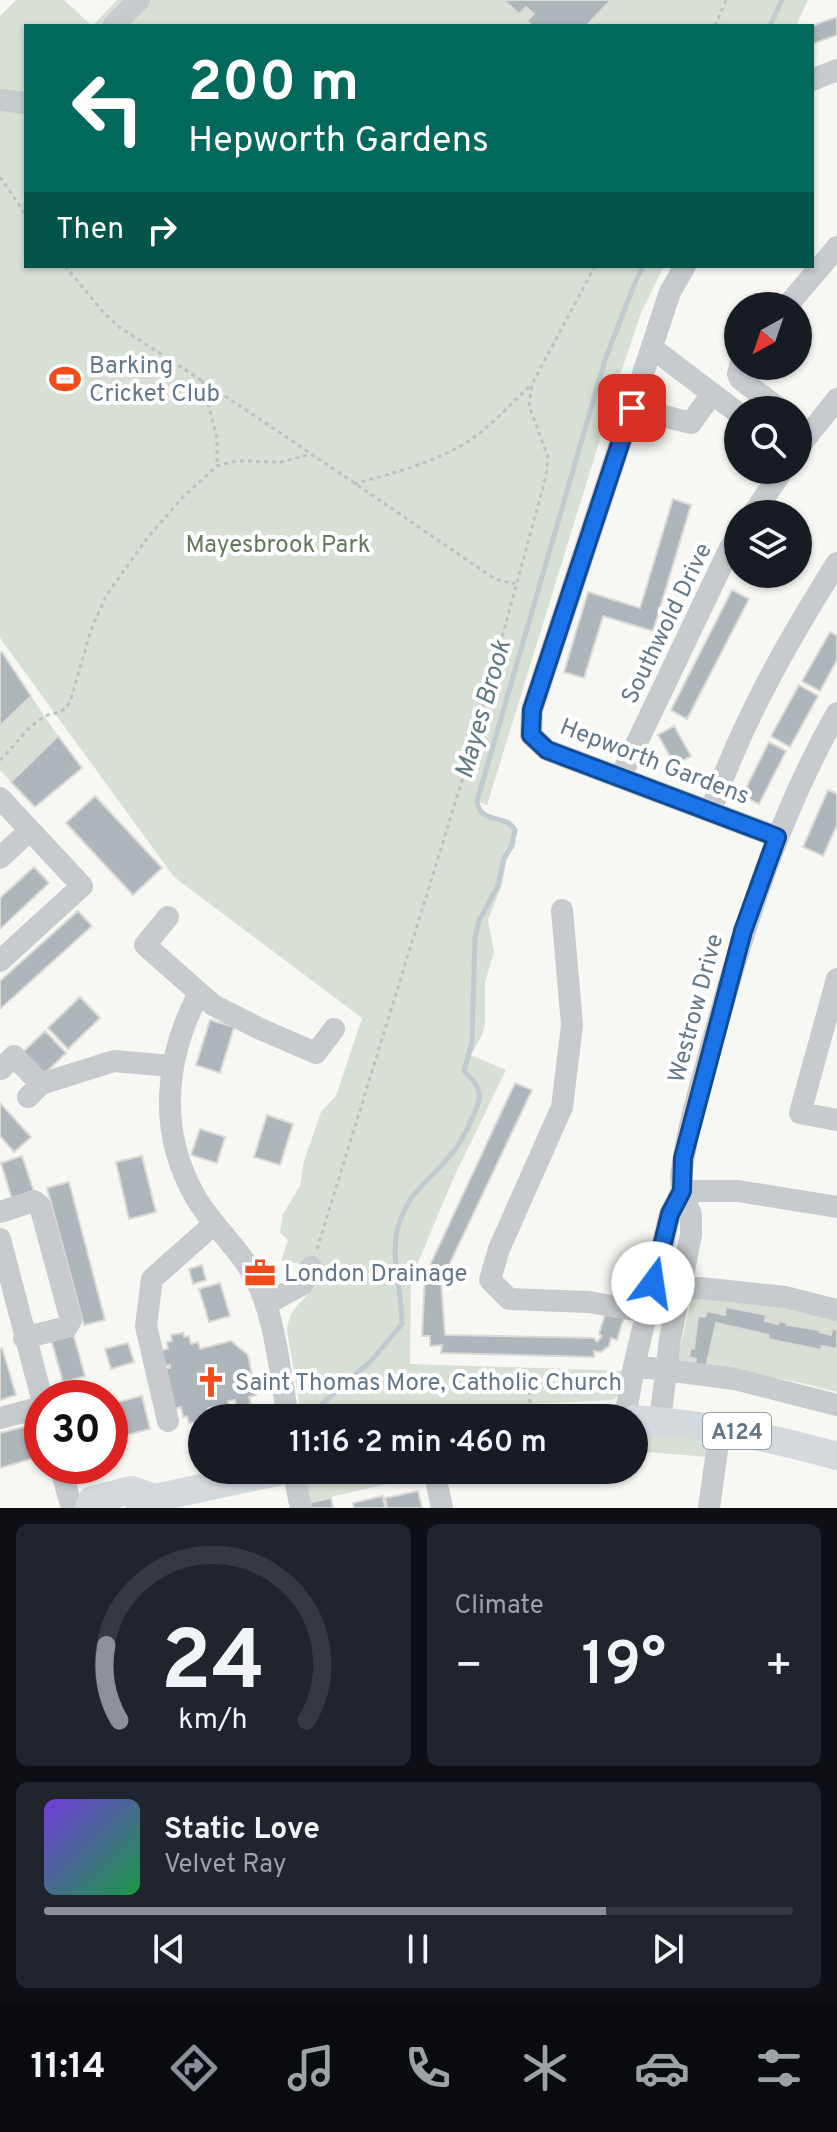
<!DOCTYPE html>
<meta charset="utf-8">
<style>
body{margin:0;font-family:Overpass,sans-serif;background:#20242c;color:#f1f3f6;height:100vh;display:flex;flex-direction:column;font-size:30px;white-space:nowrap}
*{box-sizing:border-box;margin:0}
p{font-size:26px;color:#9ea1a6}
.icon{flex:none;width:44px;height:44px;fill:none;stroke:currentColor;stroke-width:2;stroke-linecap:round;stroke-linejoin:round}
.map{position:relative;height:1508px;overflow:hidden}
.side{display:flex;flex-direction:column;gap:16px;padding:16px;background:#0d0f14;flex:1}
.side>*{flex:none}
.guide{position:absolute;left:24px;top:24px;width:790px;height:244px;border-radius:0px;box-shadow:0 2px 6px #0004;background:#00695c;color:#fff;overflow:hidden}
.needle{width:52px;rotate:220deg}
.fabs{position:absolute;left:724px;top:292px;display:grid;gap:16px}
.fabs a{display:grid;place-items:center;width:88px;height:88px;border-radius:50%;background:#171b24;box-shadow:0 2px 6px #0004;font-size:40px}
.speed{position:absolute;left:24px;top:1380px;display:flex;gap:16px;font-size:40px;font-weight:700;text-align:center}
.speed>*{display:grid;place-content:center;width:104px;height:104px;border-radius:50%;background:#171b24;box-shadow:0 2px 6px #0004;line-height:1}
.speed .limit{border:12px solid #d22;background:#fff;color:#111}
.pin{position:absolute;display:grid;place-items:center;width:68px;height:68px;color:#fff;margin:-34px;border-radius:16px;box-shadow:0 4px 12px #0006}
.me{position:absolute;width:88px;margin:-44px;rotate:14deg;stroke-linejoin:round;filter:drop-shadow(0 0 6px #0008)}
.turn{display:flex;align-items:center;gap:28px;height:168px;padding:0 32px;font-size:36px}
.turn .icon{width:104px;height:104px;stroke-width:2.5}
.turn b{display:block;font-size:56px;line-height:68px}
.then{display:flex;align-items:center;height:76px;padding:0 32px;background:#0003;gap:16px;font-size:30px}
.big{font-size:60px;font-weight:600;line-height:1.1}
.side .widget{flex:1;display:flex;flex-direction:column;justify-content:center;gap:12px;min-width:0;padding:0 28px;border-radius:12px;background:#20242c}
.side .dial{align-items:center;gap:0}
.dial svg{height:208px;overflow:visible;fill:none;stroke:#363941;stroke-width:7;stroke-linecap:round;text-anchor:middle}
.dial text{fill:#f1f3f6;stroke:none}
.song{display:flex;align-items:center;gap:24px}
.cover{width:96px;height:96px;border-radius:12px;background:linear-gradient(135deg,hsl(260 70% 55%),hsl(140 70% 35%))}
.played{height:8px;border-radius:4px;background:linear-gradient(90deg,#8c9099 75%,#363941 75%)}
.keys{display:flex;justify-content:space-around;direction:ltr}
.heat{display:flex;justify-content:space-between;align-items:center;font-size:44px;direction:ltr}
.side .tiles{flex:1;display:grid;gap:16px;grid-template-columns:1fr 1fr}
.widget:last-child{grid-column:span 2}
.trip{position:absolute;left:188px;top:1404px;width:460px;height:80px;border-radius:40px;background:#171b24;box-shadow:0 2px 6px #0004;font-weight:600;line-height:80px;text-align:center}
.tab-bar{display:flex;height:128px;justify-content:space-around;align-items:center;background:#090b0e;color:#9ea1a6}
.tab-bar .icon{width:56px;height:56px}
.tab-bar .on{color:#8c9099}
.tab-bar b{font-size:36px;color:#f1f3f6}
.map>svg:first-child{display:block}
.green{fill:#d8e0d5}
.lines{fill:none;stroke-linecap:round;stroke-linejoin:round}
.stream{stroke:#c0cbd0;stroke-width:5}
.building{fill:#adb6bb;stroke:#d9d9d6;stroke-width:2}
.path{stroke:#bec1c3;stroke-width:3;stroke-dasharray:4 4;stroke-linecap:butt}
.minor{stroke:#c7cbce;stroke-width:22}
.major{stroke:#d4d9dd;stroke-width:28}
.route-casing{stroke:#114b97;stroke-width:20}
.route{stroke:#1a73e8;stroke-width:14}
.labels{text-anchor:middle;stroke-width:8;stroke-linejoin:round;paint-order:stroke}
.shield{fill:#fff;stroke:#92a0ab;stroke-width:2}
.shield-label{font-size:22px;font-weight:bold;fill:#647887}
.poi-label{font-size:24px;fill:#647887;stroke:#fff;text-anchor:start}
.park-label{font-size:24px;fill:#65795f;stroke:#fff}
.street-label{font-size:24px;fill:#647887;stroke:#fff}
.water-label{font-size:26px;font-style:italic;fill:#5f7a83;stroke:#fff}
</style>
<div class="map">
<svg width="837" height="1508" viewBox="0 0 837 1508">
<rect width="100%" height="100%" fill="#f7f7f4"/>
<path class="green" d="M16 0H64L92 26H26V266H664L641 313 618 381 487 805 478 802 483 814 510 820 517 828 514 845 506 861 502 885 488 920 494 952 485 982V1024L482 1035 471 1055 506 1070 454 1177 411 1279 410 1364 630 1371 623 1392 613 1400 526 1404 448 1418H302L287 1331C289 1302 313 1299 322 1271L301 1264 281 1261 288 1240 280 1233 283 1214 300 1186 304 1161 321 1112 336 1096 362 1018 174 877 0 638V16Z
M117 0H808L796 26H92Z
M31 696 58 736 11 782 0 770V726Z
M693 1291 837 1315V1392C783 1377 732 1369 676 1366Z
M634 1430 703 1440 707 1445 708 1457 634 1451Z
M347 1470H426L427 1475 304 1503 305 1483 311 1478Z"/>
<g class="lines">
<path class="stream" d="M770 26 782 0
M316 1418 315 1410 371 1361 402 1324C402 1293 391 1262 397 1231 400 1220 405 1207 412 1197 434 1170 455 1158 469 1125 480 1101 487 1092 464 1071L472 1042 475 938 479 921 498 885 504 858 512 846 515 830C505 813 480 825 477 801L605 360 634 285 643 266"/>
</g>
<path class="building" d="M504 0H611L586 26H532L527 21 534 14 526 7 519 14Z
M837 17V35L812 44 811 26Z
M673 499 691 505 653 631 603 616 584 678 564 672 588 592 640 608Z
M732 590 749 599 687 719 671 710Z
M830 632 837 636V660L820 691 802 681Z
M2 652 31 696 0 726V653Z
M799 685 818 696 790 747 771 736Z
M674 726 691 756 675 765 658 735Z
M58 736 82 768 35 807 11 782Z
M769 742 786 751 759 804 742 796Z
M828 790 837 794V825L823 856 803 847Z
M95 796 162 868 133 895 66 823Z
M34 867 49 883 0 929V898Z
M78 911 92 926 0 1009V981Z
M80 997 100 1018 68 1049 48 1028Z
M210 1020 234 1027 220 1073 196 1065Z
M45 1031 66 1053 44 1074 23 1052Z
M515 1083 532 1090 441 1282 445 1335 594 1338 597 1342 602 1336 599 1334 606 1311 624 1317 617 1340 611 1338 609 1346 601 1352 594 1351V1357L441 1353 442 1345 430 1346V1336H422L425 1276Z
M0 1103 31 1137 14 1152 0 1136Z
M267 1115 293 1124 280 1165 254 1157Z
M200 1129 225 1137 217 1163 191 1155Z
M22 1156 34 1192 12 1199 1 1163Z
M142 1156 156 1212 129 1219 116 1162Z
M69 1182 105 1320 84 1325 47 1188Z
M202 1265 206 1280 193 1284 189 1269Z
M220 1283 230 1316 209 1322 199 1289Z
M726 1307 766 1315 765 1321 778 1324 779 1321 787 1323V1325L819 1330V1332L831 1335 832 1329 837 1330V1349L822 1346 821 1350 768 1339 769 1335 716 1323 706 1367 695 1365 696 1359 689 1357 691 1348 694 1349 698 1316 705 1317 707 1311 725 1315Z
M72 1329 85 1376 63 1382 50 1335Z
M183 1333 184 1337 189 1336 191 1344 198 1342 200 1349 231 1341 248 1355 256 1395 249 1397 251 1404 236 1407 235 1400 228 1401 230 1409 215 1412 213 1407 208 1408 210 1418H202V1421L189 1423 187 1416 183 1417 181 1407 174 1409 165 1369 170 1368V1365L165 1366 161 1350 168 1349 167 1342 172 1341 171 1335Z
M128 1343 134 1362 111 1369 105 1349Z
M2 1348 16 1395 0 1400V1349Z
M142 1396 150 1429 110 1439V1404Z
M28 1426 37 1457 0 1468V1433Z
M418 1491 422 1508H387L385 1498Z
M383 1496 385 1508H354L353 1503Z
M331 1498 333 1508H309L308 1503Z"/>
<g class="lines">
<path class="path" d="M715 26 726 0
M0 177 26 215
M65 266 104 313 119 327C246 408 370 494 495 579L515 584
M202 380 217 438V466
M354 484C388 474 423 466 455 449 485 434 508 406 532 384
M0 760C15 746 25 729 42 718 54 710 60 717 70 702L91 630 106 596 148 537 183 497 217 466 236 461 281 462 311 454
M317 1249 469 758 546 476 548 457 529 406 532 384 595 266
M529 1391 530 1403"/>
<path class="minor" d="M113 26 139 0
M812 80 837 70
M0 100 26 103
M685 266 670 292 532 710 531 735 547 750 777 837
M787 306 837 247
M652 348 738 413
M740 366 738 374 740 379 781 410
M632 408 691 423 712 394
M798 448 837 399
M753 514 783 470
M621 776 729 550 738 536
M0 798 82 886 0 961
M711 810C742 722 787 642 837 563
M0 858 30 830
M562 910 572 1025 562 1107 499 1249 490 1280 509 1299 589 1302 646 1312
M168 917 145 945 213 1005 258 1028 316 1053 334 1029
M837 979 800 1113 837 1120
M198 995C164 1060 158 1133 196 1198 214 1228 242 1251 257 1282 275 1318 281 1378 288 1418
M1 1069 14 1056 41 1084
M28 1097 41 1084 114 1061 171 1066
M682 1191H738L837 1207
M0 1212 34 1201 40 1206 71 1320 67 1327 24 1338
M0 1239 42 1399
M681 1286 785 1297 837 1310
M266 1304 303 1284 311 1267
M634 1366 735 1379 837 1405
M0 1418 42 1407
M625 1418 634 1366 670 1214 682 1191
M168 1421 146 1326 152 1279 214 1224
M660 1421 670 1339 691 1235V1215L682 1191 681 1176C687 1128 702 1080 715 1033 745 923 780 813 837 713
M60 1466 72 1508
M293 1470 301 1508
M434 1470 442 1508
M709 1508 720 1429"/>
<path class="major" d="M546 1418H604
M634 1419C704 1424 770 1437 837 1456
M89 1508 92 1500 131 1490 155 1498
M140 1508 155 1498 286 1470"/>
</g>
<g class="lines">
<defs>
<path id="route" d="M632 408 532 710 531 735 547 750 777 837 743 931 683 1158 682 1191 670 1214 653 1283"/>
</defs>
<use href="#route" class="route-casing"/>
<use href="#route" class="route"/>
</g>
<defs>
<symbol id="stadium-bare" viewBox="-9 -9 18 18"><path d="M0-5a6.5 5 0 1 0 0 10a6.5 5 0 1 0 0-10ZM-3.5-1.8h7v3.6h-7Z" fill="#f14b1a" stroke="#fff" stroke-width="2.5" paint-order="stroke"/></symbol>
<symbol id="office-bare" viewBox="-9 -9 18 18"><path d="M-6-3h4V-5.5h4V-3h4V5H-6ZM-1-4.5V-3h2v-1.5ZM-6 0V1H6V0Z" fill="#f14b1a" stroke="#fff" stroke-width="2.5" paint-order="stroke"/></symbol>
<symbol id="church-bare" viewBox="-9 -9 18 18"><path d="M-1.2-6h2.4v3.5h3.3v2.4h-3.3V6h-2.4V-.1h-3.3v-2.4h3.3Z" fill="#f14b1a" stroke="#fff" stroke-width="2.5" paint-order="stroke"/></symbol>
</defs>
<g fill-rule="evenodd">
<use href="#stadium-bare" x="43" y="357" width="44" height="44"/>
<use href="#office-bare" x="238" y="1251" width="44" height="44"/>
<use href="#church-bare" x="189" y="1360" width="44" height="44"/>
</g>
<g class="labels">
<rect class="shield" x="703" y="1413" width="68" height="36" rx="6"/>
<g class="shield-label">
<text x="737" y="1439">A124</text>
</g>
<g class="poi-label">
<text x="89" y="373">Barking<tspan x="89" dy="28">Cricket Club</tspan></text>
<text x="284" y="1281">London Drainage</text>
<text x="235" y="1390">Saint Thomas More, Catholic Church</text>
</g>
<g class="park-label">
<text x="278" y="552">Mayesbrook Park</text>
</g>
<g class="street-label">
<text transform="translate(666 623) rotate(-64)" y="8">Southwold Drive</text>
<text transform="translate(655 761) rotate(21)" y="8">Hepworth Gardens</text>
<text transform="translate(695 1008) rotate(-75)" y="8">Westrow Drive</text>
</g>
<g class="water-label">
<text transform="translate(482 709) rotate(-74)" y="9">Mayes Brook</text>
</g>
</g>
</svg>
<div class="fabs">
<a><svg class="needle" viewBox="-14 -14 28 28"><path d="M0-13l5 13h-10z" fill="#e53935"/><path d="M0 13l5-13h-10z" fill="#9ea1a6"/></svg></a>
<a><svg class="icon" aria-label="search" viewBox="0 0 24 24"><circle cx="10" cy="10" r="6"/><path d="M15 15l6 6"/></svg></a>
<a><svg class="icon" aria-label="layers" viewBox="0 0 24 24"><path d="M12 4l9 5-9 5-9-5zM3 14l9 5 9-5"/></svg></a>
</div>
<div class="speed"><div class="limit">30</div></div>
<div class="pin" style="left:632px;top:408px;background:#d93025"><svg class="icon" aria-label="arrive" viewBox="0 0 24 24"><path d="M6 21V4h12l-3 4 3 4H6"/></svg></div>
<svg class="me" style="left:653px;top:1283px" viewBox="-20 -20 40 40"><circle r="19" fill="#fff"/><path d="M0-13L10 11 0 6-10 11z" fill="#1a73e8"/></svg>
<div class="trip">11:16 · 2 min · 460 m</div>
<div class="guide">
<div class="turn"><svg class="icon" aria-label="left" viewBox="0 0 24 24"><path d="M17 20v-9H6M10 6l-5 5 5 5"/></svg><div><b>200 m</b>Hepworth Gardens</div></div>
<div class="then">Then<svg class="icon" aria-label="right" viewBox="0 0 24 24"><path d="M7 20v-9h11M14 6l5 5-5 5"/></svg></div>
</div>
</div>
<section class="side">
<div class="tiles">
<div class="widget dial"><svg viewBox="0 0 100 80">
<path d="M14 69A42 42 0 1 1 86 69"/>
<path d="M14 69A42 42 0 0 1 9 40" stroke="#8c9099"/>
<text x="50" y="56" font-size="32" font-weight="700">24</text>
<text x="50" y="72" font-size="11">km/h</text>
</svg></div>
<div class="widget"><p>Climate</p>
<div class="heat"><a>−</a><b class="big">19°</b><a>+</a></div>
</div>
<div class="widget">
<div class="song"><i class="cover"></i><div><b>Static Love</b><p>Velvet Ray</p></div></div>
<div class="played"></div>
<div class="keys"><svg class="icon" aria-label="previous" viewBox="0 0 24 24"><path d="M18 5L8 12l10 7zM5 5v14"/></svg><svg class="icon" aria-label="pause" viewBox="0 0 24 24"><path d="M8 5v14M16 5v14"/></svg><svg class="icon" aria-label="next" viewBox="0 0 24 24"><path d="M6 5l10 7-10 7zM19 5v14"/></svg></div>
</div>
</div>
</section>
<nav class="tab-bar">
<b>11:14</b>
<svg class="icon on" aria-label="directions" viewBox="0 0 24 24"><path d="M12 3l9 9-9 9-9-9zM9 14v-3h6M13 9l2 2-2 2"/></svg>
<svg class="icon" aria-label="music" viewBox="0 0 24 24"><path d="M9 18V5l10-2v13"/><circle cx="6" cy="18" r="3"/><circle cx="16" cy="16" r="3"/></svg>
<svg class="icon" aria-label="phone" viewBox="0 0 24 24"><path d="M5 4h4l2 5-3 2q2 4 5 5l2-3 5 2v4C11 20 4 13 5 4z"/></svg>
<svg class="icon" aria-label="climate" viewBox="0 0 24 24"><path d="M12 3v18M4 7l16 10M4 17L20 7"/></svg>
<svg class="icon" aria-label="car" viewBox="0 0 24 24"><path d="M5 17H2v-5l4-1 3-4h7l3 4 3 1v5h-3M9 17h6M6 11h13"/><circle cx="7" cy="17" r="2"/><circle cx="17" cy="17" r="2"/></svg>
<svg class="icon" aria-label="filters" viewBox="0 0 24 24"><path d="M4 7h16M4 17h16"/><circle cx="9" cy="7" r="2"/><circle cx="15" cy="17" r="2"/></svg>
</nav>
